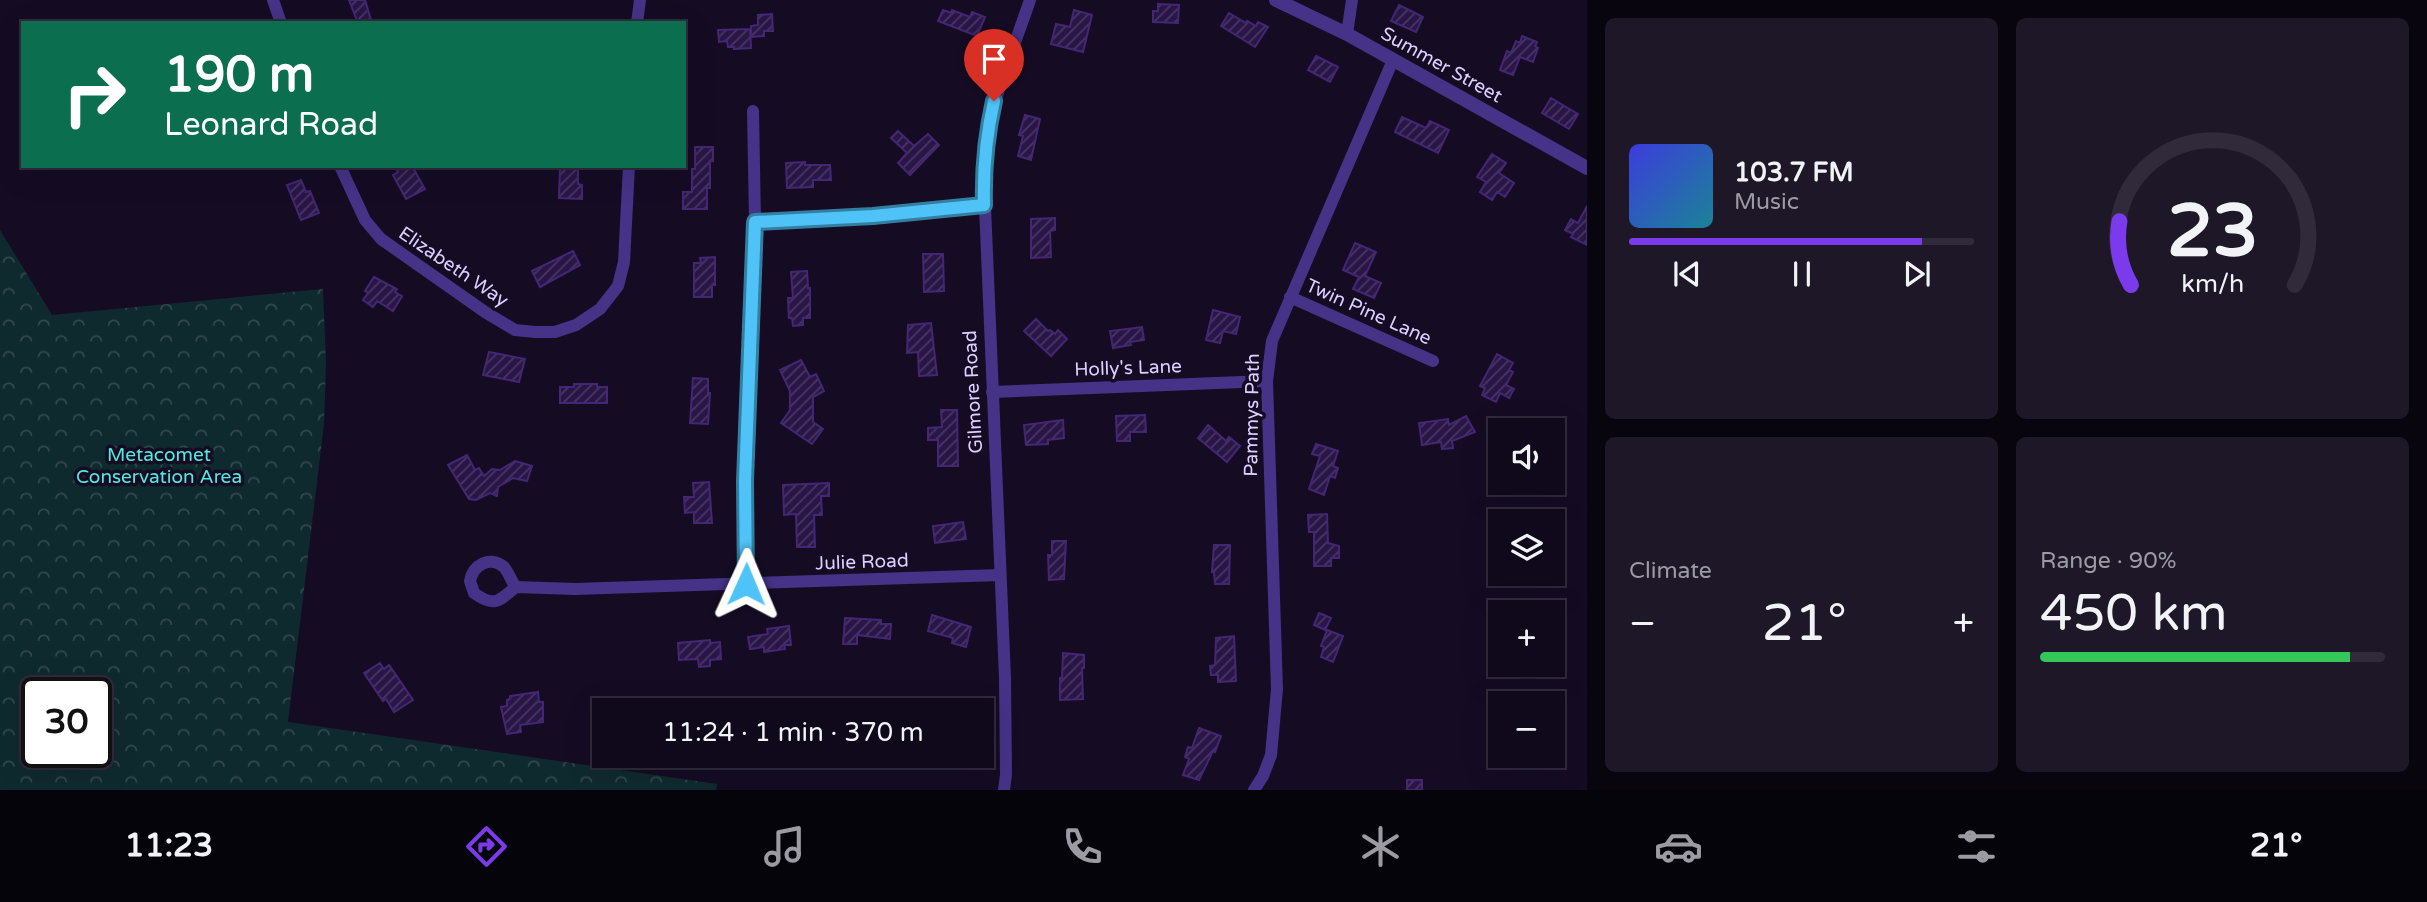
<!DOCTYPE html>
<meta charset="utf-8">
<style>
body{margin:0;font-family:"Varela Round",sans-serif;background:#1e1728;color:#f1f3f6;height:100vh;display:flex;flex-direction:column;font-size:26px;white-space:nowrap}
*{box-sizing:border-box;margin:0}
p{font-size:23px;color:#9c9aa3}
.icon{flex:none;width:38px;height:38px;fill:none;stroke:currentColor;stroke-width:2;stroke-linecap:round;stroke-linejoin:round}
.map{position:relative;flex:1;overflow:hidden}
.panel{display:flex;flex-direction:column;gap:18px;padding:18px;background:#09050f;width:840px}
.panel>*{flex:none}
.top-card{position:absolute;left:21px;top:21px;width:665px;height:147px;border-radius:0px;box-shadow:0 7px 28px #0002,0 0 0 2px #302a3a;background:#0b6e4f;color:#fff;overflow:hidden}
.tools{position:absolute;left:1488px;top:418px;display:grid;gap:14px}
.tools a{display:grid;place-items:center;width:77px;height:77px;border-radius:0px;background:#10091b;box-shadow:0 7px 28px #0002,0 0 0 2px #302a3a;font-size:35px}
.speed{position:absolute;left:21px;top:677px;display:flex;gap:14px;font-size:35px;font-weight:700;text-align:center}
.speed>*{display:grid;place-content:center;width:91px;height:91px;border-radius:50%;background:#10091b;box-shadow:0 7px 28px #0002,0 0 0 2px #302a3a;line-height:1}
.speed .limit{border:4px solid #111;border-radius:10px;background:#fff;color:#111}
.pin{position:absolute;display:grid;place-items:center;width:60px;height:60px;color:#fff;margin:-72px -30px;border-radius:50% 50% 50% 0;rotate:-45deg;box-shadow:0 0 7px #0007}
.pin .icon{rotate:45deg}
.me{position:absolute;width:77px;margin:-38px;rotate:1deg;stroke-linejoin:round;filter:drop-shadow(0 0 5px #0008)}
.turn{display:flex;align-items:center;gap:24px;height:147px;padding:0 28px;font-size:32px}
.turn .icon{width:91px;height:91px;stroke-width:2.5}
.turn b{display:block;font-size:49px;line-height:60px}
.big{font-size:52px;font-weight:600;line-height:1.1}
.panel .widget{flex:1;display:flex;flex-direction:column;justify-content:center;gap:10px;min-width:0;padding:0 24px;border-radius:10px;background:#1e1728}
.panel .dial{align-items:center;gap:0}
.dial svg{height:182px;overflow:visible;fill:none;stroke:#302a3a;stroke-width:7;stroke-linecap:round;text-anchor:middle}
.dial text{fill:#f1f3f6;stroke:none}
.song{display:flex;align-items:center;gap:21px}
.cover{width:84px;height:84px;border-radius:10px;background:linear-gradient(135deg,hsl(240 70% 55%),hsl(190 70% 35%))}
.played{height:7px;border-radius:4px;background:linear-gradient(90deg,#7c3aed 85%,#302a3a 85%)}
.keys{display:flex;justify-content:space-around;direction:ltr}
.heat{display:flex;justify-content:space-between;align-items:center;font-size:38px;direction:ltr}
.charge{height:10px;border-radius:5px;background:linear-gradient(90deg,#34c759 90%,#302a3a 0)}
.panel .tiles{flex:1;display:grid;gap:18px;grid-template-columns:repeat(2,1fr)}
.trip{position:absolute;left:592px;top:698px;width:402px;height:70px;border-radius:0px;background:#10091b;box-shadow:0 7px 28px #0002,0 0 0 2px #302a3a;font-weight:600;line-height:70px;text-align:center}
.dock{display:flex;height:112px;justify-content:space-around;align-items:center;background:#06040b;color:#9c9aa3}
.dock .icon{width:49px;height:49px}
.dock .current{color:#7c3aed}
.dock b{font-size:32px;color:#f1f3f6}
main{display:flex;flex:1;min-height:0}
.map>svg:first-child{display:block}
.forest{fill:url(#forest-crowns);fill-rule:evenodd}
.building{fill:url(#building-hatch);stroke:#442675;stroke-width:2}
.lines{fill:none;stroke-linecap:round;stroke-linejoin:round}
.minor{stroke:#453387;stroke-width:12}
.tertiary{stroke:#453387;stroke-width:14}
.route-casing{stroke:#337fa1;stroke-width:18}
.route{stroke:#4fc3f7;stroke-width:12}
.labels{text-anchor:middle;stroke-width:7;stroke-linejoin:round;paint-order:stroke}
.street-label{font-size:19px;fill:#ddcfff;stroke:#150c24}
.park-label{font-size:19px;fill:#51eade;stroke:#150c24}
</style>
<main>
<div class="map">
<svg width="1587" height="790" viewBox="0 0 1587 790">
<defs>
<pattern id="forest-crowns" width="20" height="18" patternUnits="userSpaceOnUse" patternTransform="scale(1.75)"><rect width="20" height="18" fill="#0f2a2f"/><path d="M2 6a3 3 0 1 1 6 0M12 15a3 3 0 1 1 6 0" fill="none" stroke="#32484e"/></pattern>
<pattern id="building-hatch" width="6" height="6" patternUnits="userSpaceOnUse" patternTransform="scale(1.75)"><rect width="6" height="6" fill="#291647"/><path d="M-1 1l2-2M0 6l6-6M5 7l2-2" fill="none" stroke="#483763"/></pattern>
</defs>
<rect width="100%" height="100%" fill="#150c24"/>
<path class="forest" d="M0 230 52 315 323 289 326 363 324 424 288 722 717 784 716 790H0ZM37 693H96V752H37Z"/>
<path class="building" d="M349 0H365L372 23H358Z
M1158 4 1179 5 1178 23 1153 22V11H1158Z
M1399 5 1423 17 1416 32 1391 21Z
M943 10 951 13 952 10 970 17 972 12 985 17 977 36 938 21Z
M1074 10 1092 15 1083 52 1051 44 1056 24 1070 27Z
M1229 13 1246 23 1247 21 1256 26 1258 22 1268 27 1255 47 1221 26Z
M772 14 773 31H764V36L751 37V26L758 25V15Z
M750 29 751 48 734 49V47H728L727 41 719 42 718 30Z
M1522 36 1537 42 1535 46 1538 48 1533 62 1520 57 1513 75 1500 70 1507 51 1511 53 1516 41 1520 43Z
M1316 56 1338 67 1330 82 1308 70Z
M1551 98 1578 114 1569 129 1542 113Z
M1025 115 1040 119 1031 160 1018 156 1023 136 1019 135Z
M1402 117 1426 128 1430 121 1449 130 1438 153 1395 132Z
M898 131 914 146 928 134 939 145 910 175 898 163 907 153 891 138Z
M695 147H713V161H710V188H707V209H683V192H692V169H695Z
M1492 154 1506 163 1499 173 1514 183 1505 197 1497 192 1492 200 1480 192 1486 182 1477 177Z
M805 162V165H830L831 180H813V187L787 188 786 163Z
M395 166H412L425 189 406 199 393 175 398 172Z
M560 166H578V184L582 185V199L559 198Z
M301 180 306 192 310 191 319 213 301 220 287 185Z
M1587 206V245L1571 237 1573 234 1565 230 1571 219 1578 223Z
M1055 218V230L1050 231 1051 257 1031 258V219Z
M1355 243 1376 252 1365 276 1381 283 1374 298 1353 289 1359 277 1343 270Z
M573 251 580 265 540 287 532 271Z
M923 254H943L944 291 924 292Z
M715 257V285H712V297H694V263H701L700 258Z
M807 271 808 288H810V318H803V325L793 326 792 318H789L788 298H793L791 272Z
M374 277 397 289 395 292 402 296 393 311 377 301 373 307 363 300 368 293 365 291Z
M1213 310 1240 317 1236 334 1223 331 1220 343 1206 340Z
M1036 319 1048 331 1050 330 1055 334 1058 330 1067 339 1051 356 1024 331Z
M931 323 937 375 919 376 918 352 907 353 908 325Z
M1142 327 1144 340 1130 342 1131 345 1113 348 1110 331Z
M489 352 525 359 519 382 483 375Z
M1497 354 1513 363 1509 370 1513 372 1506 385 1514 389 1509 398 1500 393 1496 402 1482 395 1485 388 1480 386Z
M801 360 810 377 816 374 824 391 813 397V422L823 429 812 444 781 423 790 410V391L780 370Z
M693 378 708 379V393H710L708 424 690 423Z
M574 384H597V387H607V403H560V387H574Z
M941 410H957L958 466H938V440H928V428L942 427Z
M1145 415 1146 432H1130V441H1117L1116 416Z
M1466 416 1475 432 1452 441 1453 448 1442 449 1441 442 1422 445 1419 423 1448 419 1449 425Z
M1063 420 1064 438 1048 440V444L1026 445 1024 425Z
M1208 425 1226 441 1229 437 1240 446 1227 462 1198 438Z
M1316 444 1338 451 1333 466 1338 468 1335 478 1330 476 1324 495 1309 489 1320 456 1312 454Z
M467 455 475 470 479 468 484 476 492 469 500 470 515 461 532 466 527 481 513 478 498 487 497 496 490 493 476 500 469 499 448 465Z
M709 482 712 523H694V512L685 513 684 497H694L693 483Z
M829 483V496H821L822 515H814L815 547H797L796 514 784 515 783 485Z
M1327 514 1328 543 1339 546V558H1331V566H1314V532H1309L1308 515Z
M963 522 966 539 935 543 933 526Z
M1052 541H1066L1064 579 1049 580 1048 555H1052Z
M1214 545H1230L1229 584H1215L1214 572H1212Z
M1319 613 1331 618 1325 630 1314 625Z
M932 615 971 627 966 647 952 643 953 638 928 631Z
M845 618 881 620V624H891L890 639 857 635V644H843Z
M789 626 791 645H784L785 649 764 652V647L750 649 748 637 768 634 767 629Z
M1327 630 1343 636 1333 662 1321 657 1324 647 1321 646Z
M1234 636 1236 681 1218 682V675H1211L1210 666 1215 665 1216 638Z
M710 640V643L720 642 721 659 710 660V666L699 667 698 659 679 660 678 643Z
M1063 653 1084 655V668H1082L1083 699 1060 700V678H1062Z
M380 663 384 669 389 665 413 700 394 712 386 699 383 701 364 673Z
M538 692 539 702H543V722L520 725 521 732 507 734 501 707 507 706V700L510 699V696Z
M1199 728 1221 736 1215 752 1213 751 1199 780 1183 775 1189 759 1185 757 1188 747 1192 748Z
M1407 780H1422V790H1407Z"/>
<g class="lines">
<path class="minor" d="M273 0 281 23
M637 23 640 0
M1347 34 1352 0
M340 166 365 220 381 239 485 312 515 330 535 332H555L576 325 600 309 618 286 624 262 629 166
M755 222 873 216 984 205
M1290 297 1433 361
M992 392 1267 381
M746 584 745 481 755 222 753 111
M516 587C500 599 496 609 474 593L470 581C473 565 490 555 504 567 509 573 511 581 516 587L575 589 1000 575
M1004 790 1006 775 1005 678 983 159C990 104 1012 53 1030 0
M1254 790 1263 776 1271 755 1277 689 1267 381 1272 341 1393 60"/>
<path class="tertiary" d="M1276 0 1347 34 1587 168"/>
</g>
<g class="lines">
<defs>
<path id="route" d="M746 584 745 481 755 222 873 216 984 205C983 169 986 136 994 101"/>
</defs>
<use href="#route" class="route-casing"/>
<use href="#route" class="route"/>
</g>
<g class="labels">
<g class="street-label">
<text transform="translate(1442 64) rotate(29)" y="7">Summer Street</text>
<text transform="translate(454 266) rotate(34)" y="7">Elizabeth Way</text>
<text transform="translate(1369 311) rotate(24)" y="7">Twin Pine Lane</text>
<text transform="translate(1128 367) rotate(-2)" y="7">Holly's Lane</text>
<text transform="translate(972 392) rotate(-93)" y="7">Gilmore Road</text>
<text transform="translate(1251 415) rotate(-89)" y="7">Pammys Path</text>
<text transform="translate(862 561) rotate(-2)" y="7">Julie Road</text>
</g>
<g class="park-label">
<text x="159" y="461">Metacomet<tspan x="159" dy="22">Conservation Area</tspan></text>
</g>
</g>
</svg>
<div class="tools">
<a><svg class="icon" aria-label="sound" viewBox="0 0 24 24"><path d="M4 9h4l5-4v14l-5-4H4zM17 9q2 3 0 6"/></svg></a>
<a><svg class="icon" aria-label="layers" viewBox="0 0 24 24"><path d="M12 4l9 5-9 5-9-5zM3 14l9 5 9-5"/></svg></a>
<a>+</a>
<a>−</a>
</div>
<div class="speed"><div class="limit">30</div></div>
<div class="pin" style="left:994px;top:101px;background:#d93025"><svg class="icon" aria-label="arrive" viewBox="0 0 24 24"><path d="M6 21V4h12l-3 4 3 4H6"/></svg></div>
<svg class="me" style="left:746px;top:584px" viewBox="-20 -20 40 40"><path d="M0-17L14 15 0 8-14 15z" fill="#4fc3f7" stroke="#fff" stroke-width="4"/></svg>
<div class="trip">11:24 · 1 min · 370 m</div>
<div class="top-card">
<div class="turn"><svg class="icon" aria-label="right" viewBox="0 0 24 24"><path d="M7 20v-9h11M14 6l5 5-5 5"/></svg><div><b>190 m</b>Leonard Road</div></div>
</div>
</div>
<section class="panel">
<div class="tiles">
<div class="widget">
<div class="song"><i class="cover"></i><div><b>103.7 FM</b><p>Music</p></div></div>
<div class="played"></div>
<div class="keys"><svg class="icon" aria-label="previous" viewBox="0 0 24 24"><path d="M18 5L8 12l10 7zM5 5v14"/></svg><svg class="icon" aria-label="pause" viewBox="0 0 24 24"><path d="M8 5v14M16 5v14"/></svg><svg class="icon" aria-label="next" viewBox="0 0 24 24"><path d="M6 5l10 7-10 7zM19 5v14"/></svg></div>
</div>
<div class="widget dial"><svg viewBox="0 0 100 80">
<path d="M14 69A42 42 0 1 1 86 69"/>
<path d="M14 69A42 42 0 0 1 9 41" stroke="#7c3aed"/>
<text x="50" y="56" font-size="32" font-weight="700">23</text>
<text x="50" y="72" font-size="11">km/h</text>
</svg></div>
<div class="widget"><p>Climate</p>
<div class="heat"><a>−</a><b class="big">21°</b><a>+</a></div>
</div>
<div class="widget"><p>Range · 90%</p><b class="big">450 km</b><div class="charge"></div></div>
</div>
</section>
</main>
<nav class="dock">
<b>11:23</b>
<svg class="icon current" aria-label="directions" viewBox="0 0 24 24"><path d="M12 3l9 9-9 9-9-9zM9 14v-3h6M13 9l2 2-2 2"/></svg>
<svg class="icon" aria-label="music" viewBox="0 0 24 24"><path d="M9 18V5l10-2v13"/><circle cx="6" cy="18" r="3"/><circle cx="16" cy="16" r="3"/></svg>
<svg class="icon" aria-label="phone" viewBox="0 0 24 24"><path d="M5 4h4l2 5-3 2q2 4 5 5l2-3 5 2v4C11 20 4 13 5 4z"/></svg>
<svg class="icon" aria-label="climate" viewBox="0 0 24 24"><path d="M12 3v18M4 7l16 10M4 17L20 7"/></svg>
<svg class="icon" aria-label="car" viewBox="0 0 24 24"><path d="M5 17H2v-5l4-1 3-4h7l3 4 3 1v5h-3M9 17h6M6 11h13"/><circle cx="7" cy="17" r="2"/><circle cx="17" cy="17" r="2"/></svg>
<svg class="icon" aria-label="filters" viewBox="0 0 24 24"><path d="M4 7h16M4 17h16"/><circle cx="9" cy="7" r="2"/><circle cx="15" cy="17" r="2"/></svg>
<b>21°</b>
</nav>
